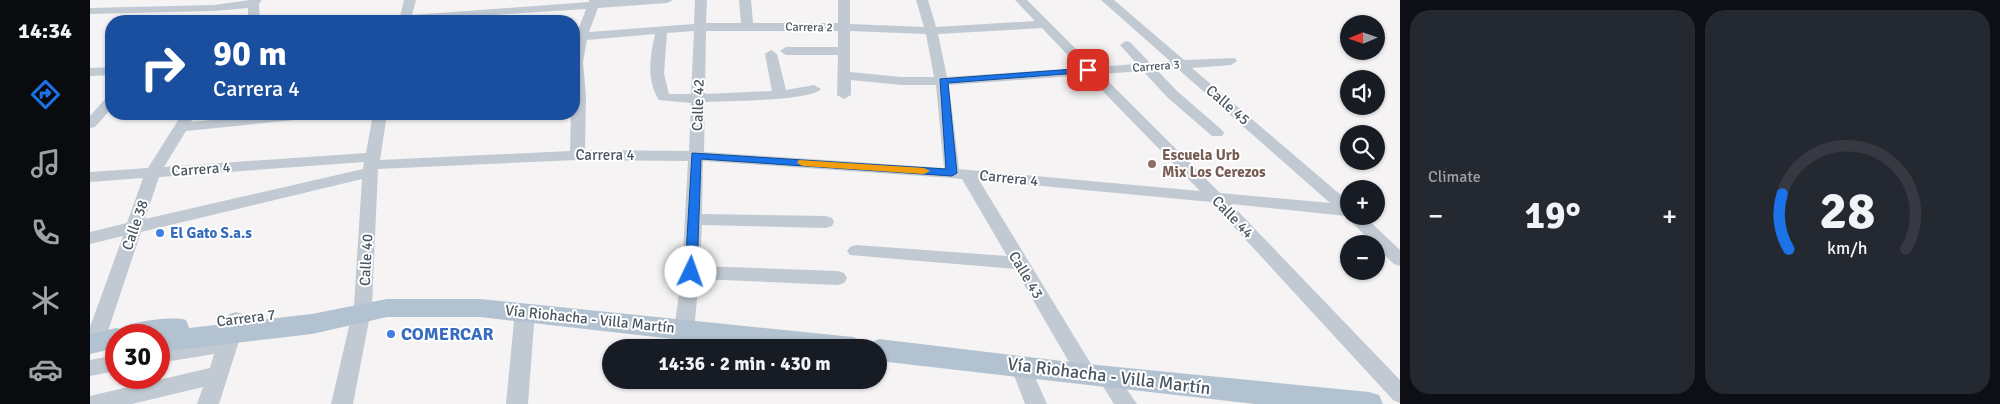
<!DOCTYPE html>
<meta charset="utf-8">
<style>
body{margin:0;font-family:Signika,sans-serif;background:#242831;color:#f1f3f6;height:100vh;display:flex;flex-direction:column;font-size:19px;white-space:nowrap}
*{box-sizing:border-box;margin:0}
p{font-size:16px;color:#9ea1a6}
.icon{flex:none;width:28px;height:28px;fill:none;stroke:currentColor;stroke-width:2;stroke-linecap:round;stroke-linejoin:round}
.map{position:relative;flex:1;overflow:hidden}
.details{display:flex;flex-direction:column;gap:10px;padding:10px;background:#0d0f14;width:600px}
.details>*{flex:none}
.hud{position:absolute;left:15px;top:15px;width:475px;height:105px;border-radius:20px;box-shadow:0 1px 4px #0004;background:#1a4fa0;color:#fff;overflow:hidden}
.needle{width:32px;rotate:268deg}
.fabs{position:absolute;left:1250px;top:15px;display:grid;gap:10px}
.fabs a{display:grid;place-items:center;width:45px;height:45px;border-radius:50%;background:#171b24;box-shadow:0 1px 4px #0004;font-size:25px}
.speed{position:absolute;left:15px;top:324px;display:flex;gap:10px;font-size:25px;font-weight:700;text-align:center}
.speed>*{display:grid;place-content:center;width:65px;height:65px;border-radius:50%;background:#171b24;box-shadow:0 1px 4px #0004;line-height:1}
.speed .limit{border:8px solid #d22;background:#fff;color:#111}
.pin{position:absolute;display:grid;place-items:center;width:42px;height:42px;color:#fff;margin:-21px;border-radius:10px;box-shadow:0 2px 8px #0006}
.me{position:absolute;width:55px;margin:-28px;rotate:3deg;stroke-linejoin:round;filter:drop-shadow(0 0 4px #0008)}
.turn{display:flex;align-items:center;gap:18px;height:105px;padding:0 25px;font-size:22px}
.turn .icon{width:65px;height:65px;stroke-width:2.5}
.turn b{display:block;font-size:35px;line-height:42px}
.big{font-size:38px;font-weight:700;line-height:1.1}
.details .card{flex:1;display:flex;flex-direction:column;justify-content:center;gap:8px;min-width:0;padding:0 18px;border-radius:20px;background:#242831}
.details .dial{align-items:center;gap:0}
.dial svg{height:130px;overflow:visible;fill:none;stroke:#363941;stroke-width:7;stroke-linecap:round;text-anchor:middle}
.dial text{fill:#f1f3f6;stroke:none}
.heat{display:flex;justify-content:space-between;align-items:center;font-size:28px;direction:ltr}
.details .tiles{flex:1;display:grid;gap:10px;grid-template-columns:repeat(2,1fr)}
.trip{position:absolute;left:512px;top:339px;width:285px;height:50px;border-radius:25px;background:#171b24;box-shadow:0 1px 4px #0004;font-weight:700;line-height:50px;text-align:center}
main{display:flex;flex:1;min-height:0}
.dock{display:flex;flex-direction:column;width:90px;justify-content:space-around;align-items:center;background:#090b0e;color:#9ea1a6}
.dock .icon{width:35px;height:35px}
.dock .current{color:#1a73e8}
.dock b{font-size:22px;color:#f1f3f6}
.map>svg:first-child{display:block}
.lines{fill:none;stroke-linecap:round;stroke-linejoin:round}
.minor{fill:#c1cad2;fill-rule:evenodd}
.major{fill:#b3c2d1;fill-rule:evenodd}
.route{fill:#1a73e8;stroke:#114b97}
.slow{fill:#f59e0b}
.education-dot{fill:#8d6e63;stroke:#fff;stroke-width:2}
.shop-dot{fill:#3f7fe0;stroke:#fff;stroke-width:2}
.labels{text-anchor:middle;stroke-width:4;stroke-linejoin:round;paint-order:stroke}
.far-street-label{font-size:12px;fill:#4a5661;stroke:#fff}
.street-label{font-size:15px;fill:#4a5661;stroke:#fff}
.education-label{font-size:15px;font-weight:bold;fill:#785e54;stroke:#fff;text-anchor:start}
.shop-label{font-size:15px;font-weight:bold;fill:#366cbe;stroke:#fff;text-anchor:start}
.near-shop-label{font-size:18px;font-weight:bold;fill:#366cbe;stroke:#fff;text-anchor:start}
.near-street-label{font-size:18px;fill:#4a5661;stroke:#fff}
</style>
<main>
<nav class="dock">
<b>14:34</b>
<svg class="icon current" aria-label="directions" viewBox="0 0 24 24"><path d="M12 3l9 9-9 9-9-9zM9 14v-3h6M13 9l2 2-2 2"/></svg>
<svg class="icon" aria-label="music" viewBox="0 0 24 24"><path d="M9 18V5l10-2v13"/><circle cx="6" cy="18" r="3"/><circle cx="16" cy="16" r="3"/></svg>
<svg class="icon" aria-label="phone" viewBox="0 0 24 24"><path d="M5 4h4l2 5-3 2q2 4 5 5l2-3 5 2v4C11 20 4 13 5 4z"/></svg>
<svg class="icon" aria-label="climate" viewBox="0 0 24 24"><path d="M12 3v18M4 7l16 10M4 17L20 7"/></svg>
<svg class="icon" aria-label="car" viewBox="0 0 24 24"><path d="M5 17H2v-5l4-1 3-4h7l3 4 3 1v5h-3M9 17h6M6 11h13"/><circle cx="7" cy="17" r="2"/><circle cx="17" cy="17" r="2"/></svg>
</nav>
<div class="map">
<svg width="1310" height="404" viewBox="0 0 1310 404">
<rect width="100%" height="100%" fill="#f5f3f3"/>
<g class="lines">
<path class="minor" d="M160 0H172L169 4 170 21H158V8L124 11 0 14V8L124 5Z
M314 0H326L322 15 499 2V0H583L577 3 508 8 499 32 604 24 605 0H617L616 23H651L649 0H661L663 23H748V0H760V24L834 27 826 0H838L846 27 945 21 925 0H937L1004 67 1047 64 1030 45 1036 41 1040 42 1060 63 1080 61 1011 0H1024L1094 60 1145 58 1147 61 1141 65 1102 68 1259 202V216H1274L1310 250V266L1304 264 1286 247V244H1283L1256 216 1141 204 1310 380V403L1303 400 1121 202 889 180 1004 369 1007 375 1004 381 997 384 990 381 925 269 760 255 757 251 760 247 766 245 917 256 872 179 862 178 613 161 612 214 736 216 742 218 744 222 742 226 736 228 612 225 610 266 748 271 754 273 757 278 754 283 748 285 609 279 604 330 601 335 594 338 587 335 584 330 592 272 598 161 487 160 288 169 282 305 263 404H241L264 305 272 179 51 232 14 343 11 349 0 350V327L33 236 0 244V232L37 223 53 178 0 182V172L58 168 92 114H106L101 122 183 114H231L224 118 96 131 74 167 276 153 283 114H297L290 160 480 151 481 114H484V33H487L496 9 309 21ZM952 28 990 68 857 77 848 34ZM604 31 601 94H579L574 74 577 33ZM616 31H748V47H696L690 51 696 55H748L747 95 754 99 761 95V80L811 85H846L854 168 614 152 615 102C634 101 721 101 731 89L724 85 696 90 687 54 681 50 675 54 682 91 615 94ZM760 31 836 34 844 77H811L760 72ZM565 34C560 56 556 80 569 100L601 103 599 151 495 150 496 95 493 62 497 40ZM1088 69 1240 203 1130 193 1011 74 1053 71 1077 97 1122 136H1132L1134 133 1132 130 1087 91 1067 70ZM997 75 1110 191 869 169 859 85ZM274 162 273 169 55 219 69 177Z
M21 67V75L0 76V68Z
M21 97V109L5 127 0 128V116L16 98Z
M435 304 442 306 445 311 438 404H416L425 311 428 306Z
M146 312 153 314 156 319 129 404H107L113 387 42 404H0V396L4 395 120 368 124 354 69 363V347L130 337 139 314Z
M26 355V371L0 376V360Z
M930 357 937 359 957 404H935L920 365 923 359Z
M1017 368 1024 371 1047 404H1024L1007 377 1010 371Z"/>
<path class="major" d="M297 299H390L763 337 772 341 776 348H663L390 317H297L222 334 69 352V335H26V348L0 354V334L26 328 30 329C42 321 83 316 96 320L99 328 222 314Z
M789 339 997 364 1279 392 1289 395 1293 404H1165L789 361V348H777L780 343Z"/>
</g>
<path class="route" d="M998 68 1002 70 1001 72 858 83 867 173 862 176 611 159 607 272 601 276 595 272 602 153 856 169 850 79Z"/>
<path class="slow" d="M709 160 834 168 840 171 834 174 713 166 707 163Z"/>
<circle class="education-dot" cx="1062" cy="164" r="5"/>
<g class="shop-dot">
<circle cx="70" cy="233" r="5"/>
<circle cx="301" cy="334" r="5"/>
</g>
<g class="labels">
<g class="far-street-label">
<text transform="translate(719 27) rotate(1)" y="4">Carrera 2</text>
<text transform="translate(1066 66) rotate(-4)" y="4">Carrera 3</text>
</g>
<g class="street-label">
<text transform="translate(608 105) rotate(-88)" y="5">Calle 42</text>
<text transform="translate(1138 105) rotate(41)" y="5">Calle 45</text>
<text x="515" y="160">Carrera 4</text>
<text transform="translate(111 169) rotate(-4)" y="5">Carrera 4</text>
<text transform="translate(919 178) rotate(6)" y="5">Carrera 4</text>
<text transform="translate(1143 217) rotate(46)" y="5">Calle 44</text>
<text transform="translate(45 225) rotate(-71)" y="5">Calle 38</text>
<text transform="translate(276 260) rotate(-87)" y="5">Calle 40</text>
<text transform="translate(936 275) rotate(59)" y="5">Calle 43</text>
<text transform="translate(156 318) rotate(-7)" y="5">Carrera 7</text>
<text transform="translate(500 319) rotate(6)" y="5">Vía Riohacha - Villa Martín</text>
</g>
<g class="education-label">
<text x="1072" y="160">Escuela Urb<tspan x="1072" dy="17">Mix Los Cerezos</tspan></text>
</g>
<g class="shop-label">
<text x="80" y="238">El Gato S.a.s</text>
</g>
<g class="near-shop-label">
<text x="311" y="340">COMERCAR</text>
</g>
<g class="near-street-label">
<text transform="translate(1019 376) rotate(7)" y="6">Vía Riohacha - Villa Martín</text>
</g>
</g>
</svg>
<div class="fabs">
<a><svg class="needle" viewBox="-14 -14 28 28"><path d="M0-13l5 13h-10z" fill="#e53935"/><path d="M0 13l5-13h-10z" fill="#9ea1a6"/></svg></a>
<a><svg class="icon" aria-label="sound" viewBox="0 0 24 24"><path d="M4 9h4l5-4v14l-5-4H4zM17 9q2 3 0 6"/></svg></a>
<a><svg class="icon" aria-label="search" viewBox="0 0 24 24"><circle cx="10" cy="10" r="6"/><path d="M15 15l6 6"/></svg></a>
<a>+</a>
<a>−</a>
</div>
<div class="speed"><div class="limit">30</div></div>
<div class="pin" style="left:998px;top:70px;background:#d93025"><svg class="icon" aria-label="arrive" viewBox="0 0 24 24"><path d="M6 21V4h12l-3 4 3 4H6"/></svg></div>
<svg class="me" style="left:601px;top:272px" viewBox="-20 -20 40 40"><circle r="19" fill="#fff"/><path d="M0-13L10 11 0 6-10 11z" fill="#1a73e8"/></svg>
<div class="trip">14:36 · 2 min · 430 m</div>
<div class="hud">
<div class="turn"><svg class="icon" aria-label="right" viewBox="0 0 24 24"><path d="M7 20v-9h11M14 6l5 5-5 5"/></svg><div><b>90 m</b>Carrera 4</div></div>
</div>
</div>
<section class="details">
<div class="tiles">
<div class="card"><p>Climate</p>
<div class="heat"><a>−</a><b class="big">19°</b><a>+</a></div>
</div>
<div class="card dial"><svg viewBox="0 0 100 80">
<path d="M14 69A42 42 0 1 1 86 69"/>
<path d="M14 69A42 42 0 0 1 10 35" stroke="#1a73e8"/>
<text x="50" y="56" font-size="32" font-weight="700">28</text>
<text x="50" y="72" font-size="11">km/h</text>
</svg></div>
</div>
</section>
</main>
